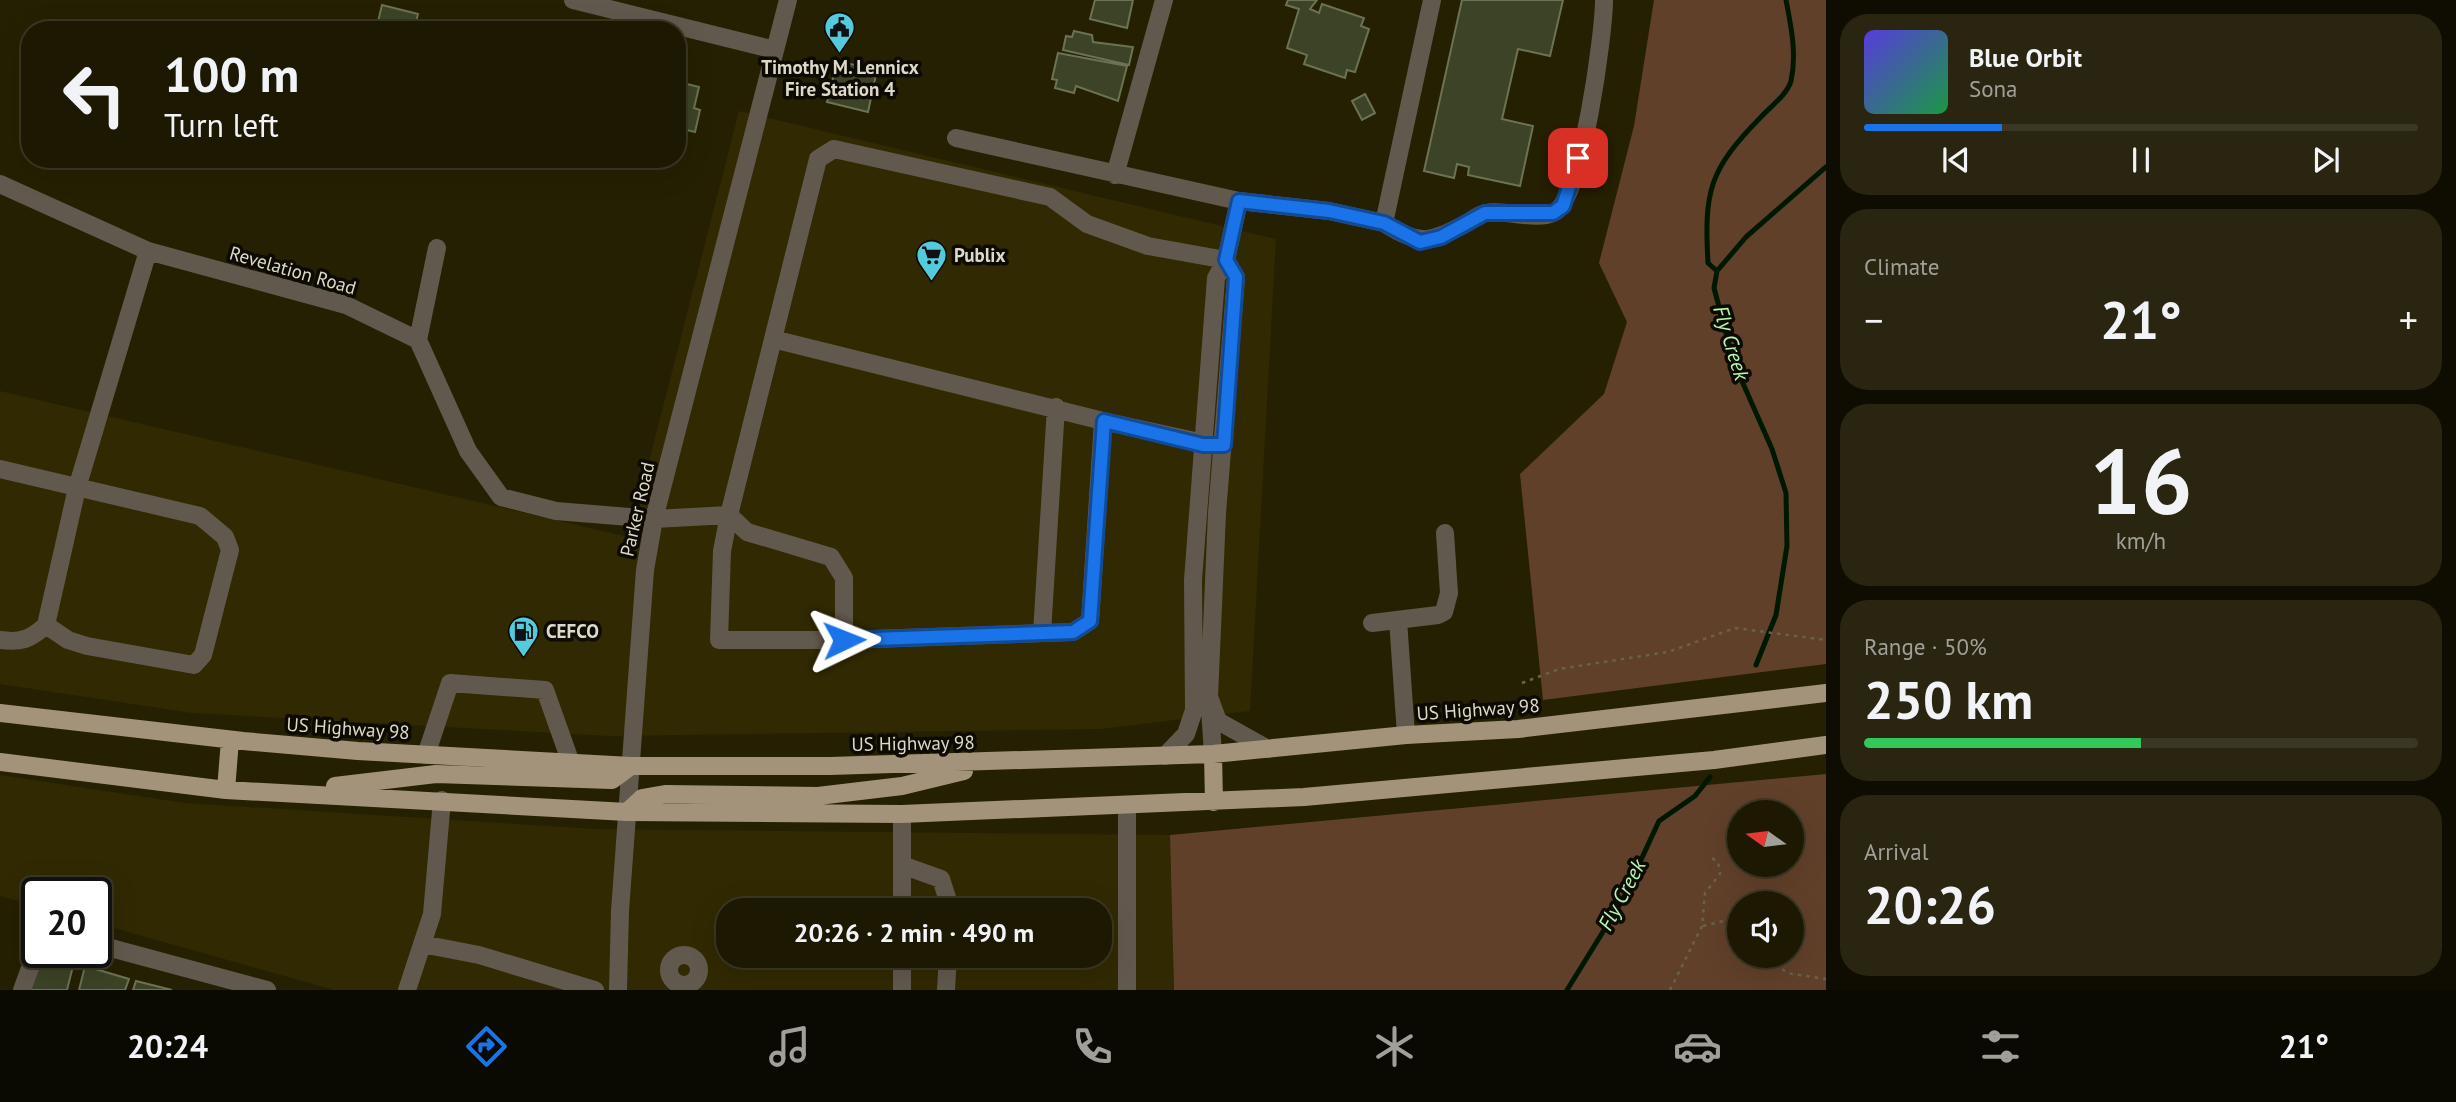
<!DOCTYPE html>
<meta charset="utf-8">
<style>
body{margin:0;font-family:"PT Sans",sans-serif;background:#292511;color:#f1f3f6;height:100vh;display:flex;flex-direction:column;font-size:26px;white-space:nowrap}
*{box-sizing:border-box;margin:0}
p{font-size:23px;color:#a0a099}
.icon{flex:none;width:38px;height:38px;fill:none;stroke:currentColor;stroke-width:2;stroke-linecap:round;stroke-linejoin:round}
.map{position:relative;flex:1;overflow:hidden}
.sheet{display:flex;flex-direction:column;gap:14px;padding:14px;background:#0f0d01;width:630px}
.sheet>*{flex:none}
.hud{position:absolute;left:21px;top:21px;width:665px;height:147px;border-radius:28px;box-shadow:0 7px 28px #0002,0 0 0 2px #3a3724;background:#1c1802;color:#f1f3f6;overflow:hidden}
.needle{width:46px;rotate:284deg}
.fabs{position:absolute;left:1727px;top:800px;display:grid;gap:14px}
.fabs a{display:grid;place-items:center;width:77px;height:77px;border-radius:50%;background:#1c1802;box-shadow:0 7px 28px #0002,0 0 0 2px #3a3724;font-size:35px}
.speed{position:absolute;left:21px;top:877px;display:flex;gap:14px;font-size:35px;font-weight:700;text-align:center}
.speed>*{display:grid;place-content:center;width:91px;height:91px;border-radius:50%;background:#1c1802;box-shadow:0 7px 28px #0002,0 0 0 2px #3a3724;line-height:1}
.speed .limit{border:4px solid #111;border-radius:10px;background:#fff;color:#111}
.pin{position:absolute;display:grid;place-items:center;width:60px;height:60px;color:#fff;margin:-30px;border-radius:14px;box-shadow:0 4px 10px #0006}
.me{position:absolute;width:77px;margin:-38px;rotate:88deg;stroke-linejoin:round;filter:drop-shadow(0 0 5px #0008)}
.turn{display:flex;align-items:center;gap:24px;height:147px;padding:0 28px;font-size:32px}
.turn .icon{width:91px;height:91px;stroke-width:2.5}
.turn b{display:block;font-size:49px;line-height:60px}
.big{font-size:52px;font-weight:600;line-height:1.1}
.sheet .tile{flex:1;display:flex;flex-direction:column;justify-content:center;gap:10px;min-width:0;padding:0 24px;border-radius:28px;background:#292511}
.sheet .dial{align-items:center;gap:0}
.dial b{font-size:91px;line-height:1}
.song{display:flex;align-items:center;gap:21px}
.cover{width:84px;height:84px;border-radius:10px;background:linear-gradient(135deg,hsl(250 70% 55%),hsl(140 70% 35%))}
.played{height:7px;border-radius:4px;background:linear-gradient(90deg,#1a73e8 25%,#3a3724 25%)}
.keys{display:flex;justify-content:space-around;direction:ltr}
.heat{display:flex;justify-content:space-between;align-items:center;font-size:38px;direction:ltr}
.charge{height:10px;border-radius:5px;background:linear-gradient(90deg,#34c759 50%,#3a3724 0)}
.trip{position:absolute;left:716px;top:898px;width:396px;height:70px;border-radius:28px;background:#1c1802;box-shadow:0 7px 28px #0002,0 0 0 2px #3a3724;font-weight:600;line-height:70px;text-align:center}
.menu{display:flex;height:112px;justify-content:space-around;align-items:center;background:#0b0a01;color:#a0a099}
.menu .icon{width:49px;height:49px}
.menu .selected{color:#1a73e8}
.menu b{font-size:32px;color:#f1f3f6}
main{display:flex;flex:1;min-height:0}
.map>svg:first-child{display:block}
.built{fill:#312901;fill-rule:evenodd}
.green{fill:#61402a;fill-rule:evenodd}
.lines{fill:none;stroke-linecap:round;stroke-linejoin:round}
.stream{stroke:#001800;stroke-width:5}
.building{fill:#3c4326;stroke:#6b7354;stroke-width:2}
.path{stroke:#686249;stroke-width:2.5;stroke-dasharray:3.5 5;stroke-linecap:butt}
.minor{stroke:#62594e;stroke-width:18}
.major{stroke:#a4937b;stroke-width:18}
.route-casing{stroke:#114b97;stroke-width:18}
.route{stroke:#1a73e8;stroke-width:12}
.labels{text-anchor:middle;stroke-width:7;stroke-linejoin:round;paint-order:stroke}
.poi-label{font-size:19px;font-weight:bold;fill:#ddd9c8;stroke:#0c0a02;text-anchor:start}
.street-label{font-size:19px;fill:#ddd9c8;stroke:#0c0a02}
.water-label{font-size:21px;font-style:italic;fill:#b5f8af;stroke:#0c0a02}
</style>
<main>
<div class="map">
<svg width="1826" height="990" viewBox="0 0 1826 990">
<rect width="100%" height="100%" fill="#262002"/>
<path class="built" d="M739 111 1276 239 1250 711 1101 729 610 736 192 713 0 684V391L633 538 644 481Z
M0 775 185 803 596 829 1170 835 1174 990H334L96 923V892H37V906L0 896ZM728 910H1099V956H728Z"/>
<path class="green" d="M1654 0H1826V664L1543 700 1520 474 1604 394 1627 322 1599 263 1634 126Z
M1826 774V990H1174L1170 835ZM1740 812H1792V864H1740ZM1740 903H1792V956H1740Z"/>
<g class="lines">
<path class="stream" d="M1717 271 1746 237 1826 167
M1756 665 1776 615 1787 546 1786 493 1772 449 1734 363 1714 288 1717 271 1708 263C1704 191 1709 170 1760 118 1770 107 1787 95 1791 81 1797 54 1791 26 1786 0
M1567 990 1622 901 1659 821 1695 796 1710 777"/>
</g>
<path class="building" d="M1095 0H1133L1127 28 1090 19Z
M1288 0H1317L1310 9 1319 13 1322 4 1364 18 1361 26 1369 29 1355 72 1347 70 1345 78 1304 64 1307 55 1287 48 1299 9 1286 5Z
M1462 0H1563L1550 56 1518 49 1502 119 1533 126 1520 186 1468 175 1469 167 1457 164 1454 178 1424 171Z
M382 5 418 14 414 30H376Z
M1074 31 1092 35 1093 42 1133 47 1129 65 1063 50 1066 36 1072 37Z
M1058 53 1127 66 1118 101 1076 86 1074 93 1055 88 1057 80 1052 79Z
M837 61 877 70 868 112 827 102Z
M677 77 684 79 683 83 699 87 694 108 700 110 695 132 679 128 682 118 677 117Z
M1365 94 1375 113 1362 120 1352 101Z
M40 952 75 958 67 990H30Z
M85 966 129 979 125 990H79Z
M136 981 172 990H133Z"/>
<g class="lines">
<path class="path" d="M1522 683 1559 669 1668 652 1735 628 1826 640
M1703 926 1740 917
M1774 956V962L1787 973 1826 979
M1670 990 1702 926 1705 893 1720 874 1718 862 1709 856"/>
<path class="minor" d="M573 0 775 50
M956 138 1239 201
M1115 175 1164 0
M0 184 148 251 346 305 418 340 468 451 501 497 556 511 654 519 729 515 818 159 834 149 1050 197 1087 224 1148 246 1226 260 1236 277 1217 513 1209 697 1218 721 1268 749
M1384 223C1421 246 1429 243 1467 223 1472 220 1480 214 1486 213 1506 209 1536 222 1555 212 1582 197 1604 33 1604 0
M418 340 437 248
M1103 421 1213 445
M0 469 200 516 225 537 230 550 203 655 194 665 87 646 68 640 46 625
M729 515 747 532 831 557 844 578V640L1073 632 1090 621 1103 421 773 339
M729 515 722 551 719 640H844
M1398 620 1406 735
M1372 623 1438 615 1444 612 1449 593 1445 533
M1042 633 1056 407
M0 640C21 643 31 639 46 625L77 488 148 251
M1210 709 1213 754
M426 755 450 683 545 690 571 763
M1165 756 1186 734 1194 710 1193 580 1216 278 1226 260 1239 201 1329 211 1384 223 1432 0
M902 814V910
M902 865 941 879 951 910
M96 944 267 990
M422 944 479 955 595 990
M669 970a15 15 0 1 1 30 0a15 15 0 1 1-30 0Z
M22 990 37 949
M407 990 432 914 442 800
M618 990 620 911 645 570 654 519 788 0
M902 990V956
M946 990 948 956
M1127 990V807"/>
<path class="major" d="M0 713 243 741 358 751 631 766H830L1213 754 1406 735 1518 729 1826 693
M1213 754 1214 802
M0 762 226 790 627 812 902 814 1304 797 1714 760 1826 745
M335 786 436 774 612 780 631 766
M226 790 230 740
M627 812 642 798 665 794 818 796 902 786 964 771"/>
</g>
<g class="lines">
<defs>
<path id="route" d="M844 640 1073 632 1090 621 1104 421 1203 445H1224L1236 277 1226 260 1239 201 1329 211 1384 223 1420 242 1441 237 1485 213H1553L1563 206 1578 158"/>
</defs>
<use href="#route" class="route-casing"/>
<use href="#route" class="route"/>
</g>
<defs>
<symbol id="civic-pin" viewBox="-11 -11 22 30"><path d="M0 17L-7.5 6A9.5 9.5 0 1 1 7.5 6Z" fill="#54cadd" stroke="#0c0a02"/><path d="M-.6-6.5H3V-4.5H.6V-3L4-1V1h2V6H-6V1h2V-1L-.6-3ZM-1.2 2.5V6h2.4V2.5Z" fill="#111"/></symbol>
<symbol id="supermarket-pin" viewBox="-11 -11 22 30"><path d="M0 17L-7.5 6A9.5 9.5 0 1 1 7.5 6Z" fill="#54cadd" stroke="#0c0a02"/><path d="M-6-5.5h2.5l.6 2H6L4.5 2H-2.5L-4.4-4H-6ZM-1.5 3.2a1.3 1.3 0 1 0 .1 0ZM3 3.2a1.3 1.3 0 1 0 .1 0Z" fill="#111"/></symbol>
<symbol id="fuel-pin" viewBox="-11 -11 22 30"><path d="M0 17L-7.5 6A9.5 9.5 0 1 1 7.5 6Z" fill="#54cadd" stroke="#0c0a02"/><path d="M-5.5-6h7V0h2V4h1.3V-2.5L3-4.5l.8-.8L6-3V5H2.5V1h-1V6h-7ZM-4.2-4.7v3.2H.2V-4.7Z" fill="#111"/></symbol>
</defs>
<g fill-rule="evenodd">
<use href="#civic-pin" x="822" y="10" width="35" height="47"/>
<use href="#supermarket-pin" x="914" y="238" width="35" height="47"/>
<use href="#fuel-pin" x="506" y="614" width="35" height="47"/>
</g>
<g class="labels">
<g class="poi-label">
<text x="840" y="74" text-anchor="middle">Timothy M. Lennicx<tspan x="840" dy="22">Fire Station 4</tspan></text>
<text x="954" y="262">Publix</text>
<text x="546" y="638">CEFCO</text>
</g>
<g class="street-label">
<text transform="translate(293 270) rotate(16)" y="7">Revelation Road</text>
<text transform="translate(637 509) rotate(-77)" y="7">Parker Road</text>
<text transform="translate(1478 709) rotate(-4)" y="7">US Highway 98</text>
<text transform="translate(348 728) rotate(4)" y="7">US Highway 98</text>
<text transform="translate(913 743) rotate(-1)" y="7">US Highway 98</text>
</g>
<g class="water-label">
<text transform="translate(1731 343) rotate(73)" y="7">Fly Creek</text>
<text transform="translate(1622 895) rotate(-62)" y="7">Fly Creek</text>
</g>
</g>
</svg>
<div class="fabs">
<a><svg class="needle" viewBox="-14 -14 28 28"><path d="M0-13l5 13h-10z" fill="#e53935"/><path d="M0 13l5-13h-10z" fill="#a0a099"/></svg></a>
<a><svg class="icon" aria-label="sound" viewBox="0 0 24 24"><path d="M4 9h4l5-4v14l-5-4H4zM17 9q2 3 0 6"/></svg></a>
</div>
<div class="speed"><div class="limit">20</div></div>
<div class="pin" style="left:1578px;top:158px;background:#d93025"><svg class="icon" aria-label="arrive" viewBox="0 0 24 24"><path d="M6 21V4h12l-3 4 3 4H6"/></svg></div>
<svg class="me" style="left:844px;top:640px" viewBox="-20 -20 40 40"><path d="M0-17L14 15 0 8-14 15z" fill="#1a73e8" stroke="#fff" stroke-width="4"/></svg>
<div class="trip">20:26 · 2 min · 490 m</div>
<div class="hud">
<div class="turn"><svg class="icon" aria-label="left" viewBox="0 0 24 24"><path d="M17 20v-9H6M10 6l-5 5 5 5"/></svg><div><b>100 m</b>Turn left</div></div>
</div>
</div>
<section class="sheet">
<div class="tile">
<div class="song"><i class="cover"></i><div><b>Blue Orbit</b><p>Sona</p></div></div>
<div class="played"></div>
<div class="keys"><svg class="icon" aria-label="previous" viewBox="0 0 24 24"><path d="M18 5L8 12l10 7zM5 5v14"/></svg><svg class="icon" aria-label="pause" viewBox="0 0 24 24"><path d="M8 5v14M16 5v14"/></svg><svg class="icon" aria-label="next" viewBox="0 0 24 24"><path d="M6 5l10 7-10 7zM19 5v14"/></svg></div>
</div>
<div class="tile"><p>Climate</p>
<div class="heat"><a>−</a><b class="big">21°</b><a>+</a></div>
</div>
<div class="tile dial"><b>16</b><p>km/h</p></div>
<div class="tile"><p>Range · 50%</p><b class="big">250 km</b><div class="charge"></div></div>
<div class="tile"><p>Arrival</p><b class="big">20:26</b></div>
</section>
</main>
<nav class="menu">
<b>20:24</b>
<svg class="icon selected" aria-label="directions" viewBox="0 0 24 24"><path d="M12 3l9 9-9 9-9-9zM9 14v-3h6M13 9l2 2-2 2"/></svg>
<svg class="icon" aria-label="music" viewBox="0 0 24 24"><path d="M9 18V5l10-2v13"/><circle cx="6" cy="18" r="3"/><circle cx="16" cy="16" r="3"/></svg>
<svg class="icon" aria-label="phone" viewBox="0 0 24 24"><path d="M5 4h4l2 5-3 2q2 4 5 5l2-3 5 2v4C11 20 4 13 5 4z"/></svg>
<svg class="icon" aria-label="climate" viewBox="0 0 24 24"><path d="M12 3v18M4 7l16 10M4 17L20 7"/></svg>
<svg class="icon" aria-label="car" viewBox="0 0 24 24"><path d="M5 17H2v-5l4-1 3-4h7l3 4 3 1v5h-3M9 17h6M6 11h13"/><circle cx="7" cy="17" r="2"/><circle cx="17" cy="17" r="2"/></svg>
<svg class="icon" aria-label="filters" viewBox="0 0 24 24"><path d="M4 7h16M4 17h16"/><circle cx="9" cy="7" r="2"/><circle cx="15" cy="17" r="2"/></svg>
<b>21°</b>
</nav>
